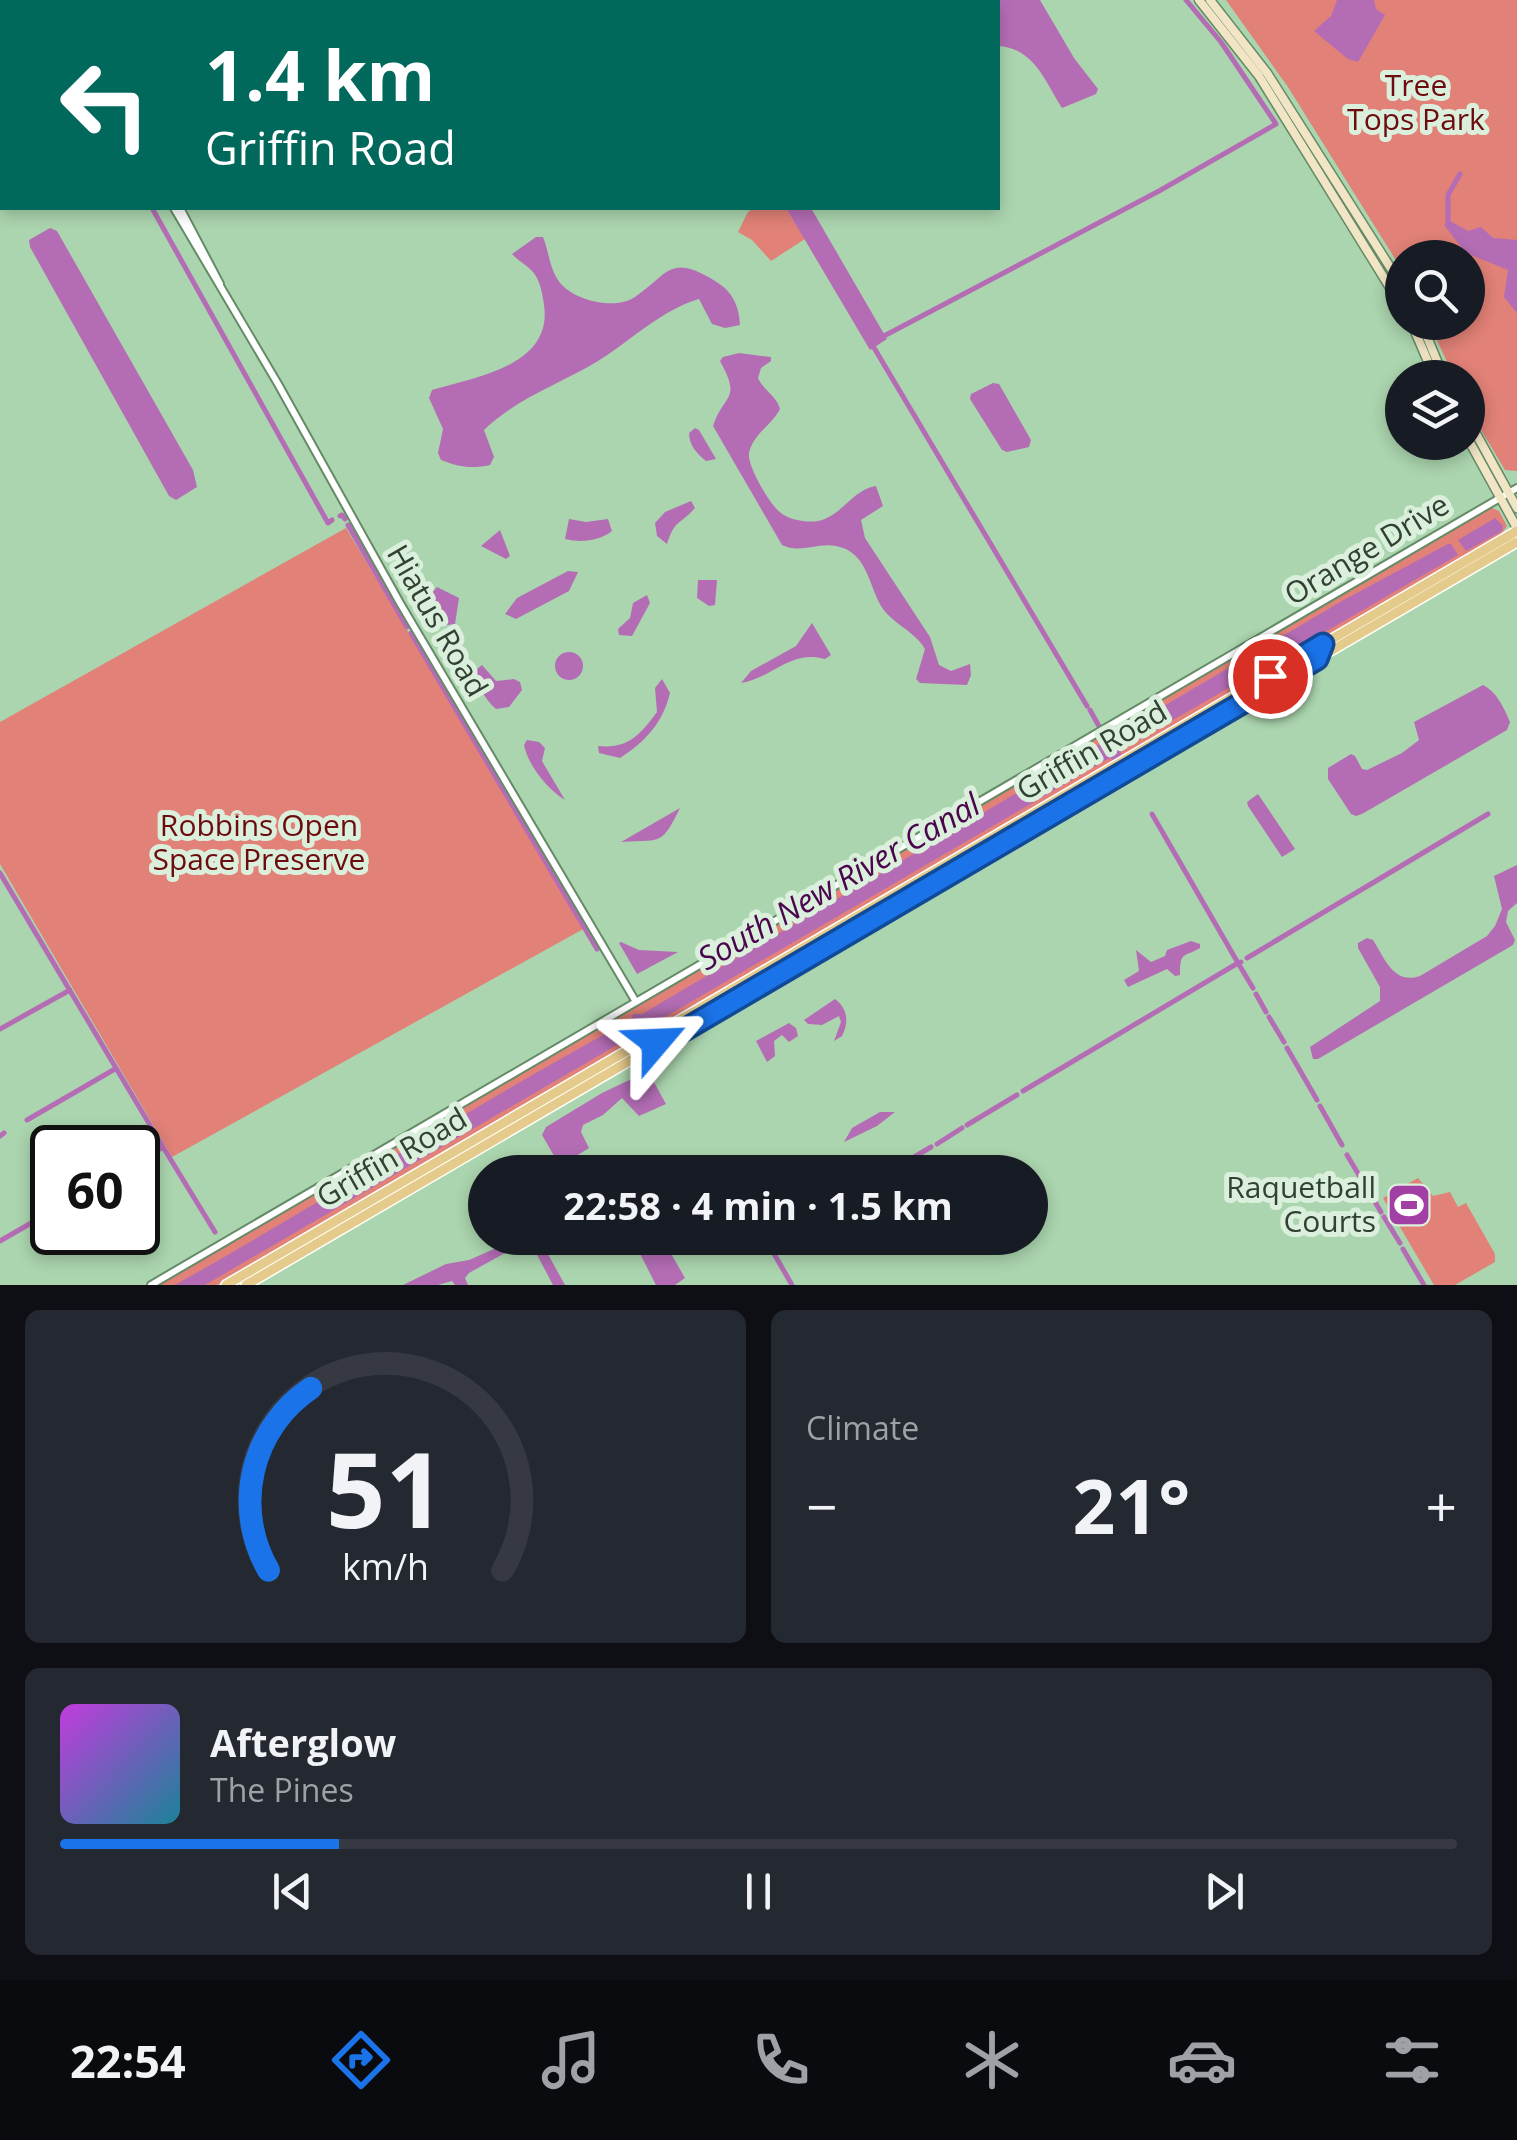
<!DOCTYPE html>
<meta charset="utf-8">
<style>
body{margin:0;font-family:"Open Sans",sans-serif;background:#242831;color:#f1f3f6;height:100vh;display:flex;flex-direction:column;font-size:38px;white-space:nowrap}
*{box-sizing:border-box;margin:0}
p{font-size:32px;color:#9ea1a6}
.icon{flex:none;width:55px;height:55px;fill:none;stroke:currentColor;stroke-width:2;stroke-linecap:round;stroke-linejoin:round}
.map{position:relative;height:1285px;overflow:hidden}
.drawer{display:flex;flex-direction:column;gap:25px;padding:25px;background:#0d0f14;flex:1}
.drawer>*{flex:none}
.top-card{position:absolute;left:0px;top:0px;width:1000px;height:210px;box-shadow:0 5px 15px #0003;background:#00695c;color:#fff;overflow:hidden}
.tools{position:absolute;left:1385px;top:240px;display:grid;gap:20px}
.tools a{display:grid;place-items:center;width:100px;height:100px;border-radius:50%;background:#171b24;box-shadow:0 5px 15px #0003;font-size:50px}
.speed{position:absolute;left:30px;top:1125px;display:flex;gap:20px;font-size:50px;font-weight:700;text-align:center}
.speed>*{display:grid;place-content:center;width:130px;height:130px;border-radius:50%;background:#171b24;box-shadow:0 5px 15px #0003;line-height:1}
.speed .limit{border:5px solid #111;border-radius:15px;background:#fff;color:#111}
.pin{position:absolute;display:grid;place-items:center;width:85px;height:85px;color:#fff;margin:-42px;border:5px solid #fff;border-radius:50%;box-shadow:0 2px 10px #0007}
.me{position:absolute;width:110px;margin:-55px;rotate:64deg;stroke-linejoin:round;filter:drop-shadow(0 0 8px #0008)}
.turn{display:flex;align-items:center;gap:35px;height:210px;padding:0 40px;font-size:45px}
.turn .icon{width:130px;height:130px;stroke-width:2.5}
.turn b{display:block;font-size:70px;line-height:85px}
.big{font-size:75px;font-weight:700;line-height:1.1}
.drawer .card{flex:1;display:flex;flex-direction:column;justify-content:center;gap:15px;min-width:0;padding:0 35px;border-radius:15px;background:#242831}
.drawer .dial{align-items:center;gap:0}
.dial svg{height:260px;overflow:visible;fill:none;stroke:#363941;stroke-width:7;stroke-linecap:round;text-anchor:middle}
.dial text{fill:#f1f3f6;stroke:none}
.song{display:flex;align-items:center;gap:30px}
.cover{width:120px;height:120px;border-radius:15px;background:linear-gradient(135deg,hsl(290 70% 55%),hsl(190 70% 35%))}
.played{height:10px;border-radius:5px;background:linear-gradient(90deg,#1a73e8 20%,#363941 20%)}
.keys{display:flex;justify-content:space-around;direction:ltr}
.heat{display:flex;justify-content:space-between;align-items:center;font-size:55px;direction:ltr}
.drawer .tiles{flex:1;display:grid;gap:25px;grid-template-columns:1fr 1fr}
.card:last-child{grid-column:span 2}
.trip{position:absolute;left:468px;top:1155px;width:580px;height:100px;border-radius:50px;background:#171b24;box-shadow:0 5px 15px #0003;font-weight:700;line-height:100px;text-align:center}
.tab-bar{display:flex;height:160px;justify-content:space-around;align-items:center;background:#090b0e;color:#9ea1a6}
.tab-bar .icon{width:70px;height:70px}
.tab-bar .active{color:#1a73e8}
.tab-bar b{font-size:45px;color:#f1f3f6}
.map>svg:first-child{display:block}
.green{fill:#e18177}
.water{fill:#b46db5}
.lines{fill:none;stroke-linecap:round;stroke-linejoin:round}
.canal{stroke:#b46db5;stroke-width:5}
.tertiary-casing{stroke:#648b66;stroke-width:10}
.secondary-casing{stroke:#648b66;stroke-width:11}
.primary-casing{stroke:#fff;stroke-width:12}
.tertiary{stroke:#fff;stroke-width:6}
.secondary{stroke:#f2e5c5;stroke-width:8}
.primary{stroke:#e5cb8b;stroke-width:9}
.route-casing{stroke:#114b97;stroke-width:25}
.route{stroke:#1a73e8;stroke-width:18}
.labels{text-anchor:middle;stroke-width:10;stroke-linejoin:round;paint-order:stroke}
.park-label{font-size:30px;fill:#6d0c0f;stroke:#dbf0dc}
.street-label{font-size:30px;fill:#314232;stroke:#dbf0dc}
.poi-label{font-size:30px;fill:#314232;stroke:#dbf0dc;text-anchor:end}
.water-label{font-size:32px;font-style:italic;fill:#4a054d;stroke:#dbf0dc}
</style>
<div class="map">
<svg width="1517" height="1285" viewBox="0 0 1517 1285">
<rect width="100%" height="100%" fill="#abd5ae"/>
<path class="green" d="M1226 0H1517V471L1505 470 1468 408V378L1454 377 1429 323 1468 322V258H1402V270L1288 87Z
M754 208H786L805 239 771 261 752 240 738 232 748 212Z
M1492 508 1499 511 1507 526 1500 536 217 1285H156Z
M346 528 585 928 172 1157 0 864V722Z
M1418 1178 1433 1196 1450 1192 1458 1207 1466 1203 1495 1254V1262L1455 1285H1434L1383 1198Z"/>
<path class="water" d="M873 0H1040L1074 58 1098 89 1096 94 1062 108C1045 81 1034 48 998 46V2Z
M1337 0H1374L1376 9 1385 15 1358 62 1348 59 1314 31 1331 16Z
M786 208H811L887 339 870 350Z
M1450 221 1468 231 1481 227 1493 238 1517 240V313L1504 297 1508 270 1466 253 1444 225Z
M50 228 57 231 193 470 197 487 176 500 169 496 30 247 29 240Z
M536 237H543C549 252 549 266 558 280 571 300 614 311 635 297 669 274 669 253 715 281 732 291 739 305 740 325L725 328 712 324 699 299C661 310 632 340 598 361 560 384 517 398 484 430L494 457 490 465C472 469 458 467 441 460L438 453 443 429 429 398 432 390C475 377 553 366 544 305 542 292 540 278 530 269 524 263 517 260 512 254Z
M739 353 771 357V361L761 368 758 378C763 390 777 396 780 409 772 425 753 434 749 453 747 466 770 505 781 513 790 520 807 523 818 521 842 516 853 489 876 486L883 506 861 520 865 538 930 637 939 665 951 671 970 664 971 675 967 685 920 683 916 679 925 649C915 631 892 624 881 606 868 583 867 552 836 546 817 542 800 554 782 545L713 426C724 393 742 401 720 361L723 357Z
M993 383 999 384 1031 440 1029 447 1007 452 1002 450 970 399 971 394Z
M695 428 699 430 716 459 706 461C697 454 689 445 689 433Z
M691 501 695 508C679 526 675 519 667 544L657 536 655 523 665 512Z
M1495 518 1503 526 1502 531 1466 551 1458 540Z
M569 519 586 522 608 519 612 531C599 541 581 543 565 539Z
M500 530 510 556 506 559 481 546Z
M1448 544H1451L1458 555 1121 750V756L1113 761 1111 758 1106 760 205 1285H175C326 1200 477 1103 631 1020L633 1014H642L1342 601Z
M568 571 578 572 569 591 516 619 505 614 517 598Z
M698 580H717L715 605 709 606 697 598Z
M437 587 459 598 455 624 447 625 435 610 431 594Z
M647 595 650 603 632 636 619 635 618 629 630 618 633 603Z
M812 623 831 655 825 659C791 649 772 678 741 683L751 671 796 646Z
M555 666a14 14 0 1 1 28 0a14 14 0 1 1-28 0Z
M482 665 496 681 514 679 520 682 522 690 509 707 496 709C485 700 477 684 476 670Z
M662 679 670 693C663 723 645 742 620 758L599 753 598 746C628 749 640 735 657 712L655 688Z
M1483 685C1497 692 1504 708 1510 722L1507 730 1362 814 1356 816 1351 814 1328 779V768L1351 754 1355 756 1362 769 1367 770 1402 753 1419 740 1414 722Z
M527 740 539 742 545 748 542 761 565 800C547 789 528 765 524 745Z
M1258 794 1295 849 1282 857 1248 806 1247 802Z
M680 808C661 847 661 839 621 842Z
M1517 865V903L1508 911 1506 922 1515 940 1513 945 1318 1059H1313L1310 1047 1380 1001V987L1358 948V943L1367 938 1373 940C1385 959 1394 985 1420 976L1487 936 1495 926 1502 909 1494 876Z
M1191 941 1200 944V948C1183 958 1180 951 1180 975L1175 976 1167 969 1128 987 1124 980 1139 971 1136 950 1151 962 1165 956 1167 950Z
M621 942 639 950 678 952 637 974 619 943Z
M835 999C848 1009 849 1022 842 1036L834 1041 841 1022 839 1016 822 1025 808 1024 804 1020Z
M789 1023 796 1028 798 1036 789 1042 782 1035 774 1041 775 1056 767 1062 756 1041Z
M644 1073 650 1075 666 1104 639 1116 622 1098 603 1115 583 1125 581 1132 589 1148 560 1166 542 1135 546 1127 602 1093Z
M880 1112H895L877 1126 844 1142 852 1128Z
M519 1238H539L565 1285H553L535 1251 525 1242 469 1273 465 1278 468 1285H455L452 1281 438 1285H403L446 1264 469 1260Z
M632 1238H662L685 1278 675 1285H656Z"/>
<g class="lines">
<path class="canal" d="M40 0 41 2
M152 208 328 523 332 520
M1448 223V195L1460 174
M882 337 1159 191 1276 124 1221 42 1186 0
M873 346 1087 706
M340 516 342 515 345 519
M348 525 407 627
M411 633 597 949
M1090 710 1100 728
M0 873 163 1147
M1247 958 1488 814
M1241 962 1238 963 1253 988
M1256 994 1266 1012
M1269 1017 1284 1042
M0 1029 70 990
M1287 1048 1317 1100
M1023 1091 1238 963 1152 814
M1320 1106 1342 1145
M27 1120 115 1069
M967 1125 1017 1095
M0 1136 4 1133
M937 1144 962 1128
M1347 1155 1381 1212
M138 1162 163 1147 215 1232
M889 1172 931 1147
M1384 1217 1400 1243
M782 1238 774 1242 773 1252 792 1285
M0 1241 52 1211
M1403 1249 1424 1285"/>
<defs>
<path id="tertiary" d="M64 0 65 2
M174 208 278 384 400 603 636 1002
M180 208 220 284
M151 1285 1517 488"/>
<path id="secondary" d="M1199 0 1259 76 1402 307
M1210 0 1267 73 1402 286
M1411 322 1435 378
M1421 322 1444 378
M1468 419 1517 508
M1468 439 1517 528"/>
<path id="primary" d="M226 1285 1517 531
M246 1285 1517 542"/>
</defs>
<use href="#tertiary" class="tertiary-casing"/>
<use href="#secondary" class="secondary-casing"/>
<use href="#primary" class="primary-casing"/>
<use href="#tertiary" class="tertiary"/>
<use href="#secondary" class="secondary"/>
<use href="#primary" class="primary"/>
</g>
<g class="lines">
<defs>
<path id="route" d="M656 1042 657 1046 1317 659 1323 644 1270 676"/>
</defs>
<use href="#route" class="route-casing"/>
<use href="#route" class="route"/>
</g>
<defs>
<symbol id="stadium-square" viewBox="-11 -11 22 22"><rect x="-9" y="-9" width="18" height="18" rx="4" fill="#a23fa5" stroke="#dbf0dc"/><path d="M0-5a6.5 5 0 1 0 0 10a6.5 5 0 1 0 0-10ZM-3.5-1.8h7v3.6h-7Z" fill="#fff"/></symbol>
</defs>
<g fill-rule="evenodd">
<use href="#stadium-square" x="1384" y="1180" width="50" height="50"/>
</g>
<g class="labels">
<g class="park-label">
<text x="1416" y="96">Tree<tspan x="1416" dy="34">Tops Park</tspan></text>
<text x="259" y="836">Robbins Open<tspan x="259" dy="34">Space Preserve</tspan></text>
</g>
<g class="street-label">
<text transform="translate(1367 550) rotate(-31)" y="10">Orange Drive</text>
<text transform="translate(437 621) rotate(60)" y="10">Hiatus Road</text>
<text transform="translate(1092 751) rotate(-30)" y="10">Griffin Road</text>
<text transform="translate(392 1158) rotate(-30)" y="10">Griffin Road</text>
</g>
<g class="poi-label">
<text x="1376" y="1198">Raquetball<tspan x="1376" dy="34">Courts</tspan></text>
</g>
<g class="water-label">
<text transform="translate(839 882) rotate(-30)" y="11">South New River Canal</text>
</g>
</g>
</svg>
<div class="tools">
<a><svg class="icon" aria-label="search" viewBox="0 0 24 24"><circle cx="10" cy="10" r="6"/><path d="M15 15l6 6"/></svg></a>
<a><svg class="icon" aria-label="layers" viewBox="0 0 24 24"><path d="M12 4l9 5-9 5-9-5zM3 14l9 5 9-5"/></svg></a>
</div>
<div class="speed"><div class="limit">60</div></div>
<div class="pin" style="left:1270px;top:676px;background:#d93025"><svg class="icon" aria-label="arrive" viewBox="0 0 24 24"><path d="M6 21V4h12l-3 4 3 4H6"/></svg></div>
<svg class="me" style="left:656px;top:1042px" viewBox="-20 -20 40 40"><path d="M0-17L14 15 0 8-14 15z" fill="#1a73e8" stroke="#fff" stroke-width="4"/></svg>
<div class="trip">22:58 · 4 min · 1.5 km</div>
<div class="top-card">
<div class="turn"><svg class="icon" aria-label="left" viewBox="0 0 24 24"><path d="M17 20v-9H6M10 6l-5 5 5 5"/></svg><div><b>1.4 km</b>Griffin Road</div></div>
</div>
</div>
<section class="drawer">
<div class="tiles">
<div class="card dial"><svg viewBox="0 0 100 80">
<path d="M14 69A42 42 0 1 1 86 69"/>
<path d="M14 69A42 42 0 0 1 27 13" stroke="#1a73e8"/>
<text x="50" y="56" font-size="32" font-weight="700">51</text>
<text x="50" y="72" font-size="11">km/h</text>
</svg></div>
<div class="card"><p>Climate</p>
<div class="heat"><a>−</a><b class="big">21°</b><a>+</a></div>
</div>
<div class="card">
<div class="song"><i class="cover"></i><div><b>Afterglow</b><p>The Pines</p></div></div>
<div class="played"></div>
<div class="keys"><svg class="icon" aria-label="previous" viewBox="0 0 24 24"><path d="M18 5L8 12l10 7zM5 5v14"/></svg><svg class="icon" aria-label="pause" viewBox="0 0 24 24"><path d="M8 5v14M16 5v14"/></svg><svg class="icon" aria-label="next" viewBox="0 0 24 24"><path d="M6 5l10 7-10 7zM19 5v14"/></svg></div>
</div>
</div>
</section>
<nav class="tab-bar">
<b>22:54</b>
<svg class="icon active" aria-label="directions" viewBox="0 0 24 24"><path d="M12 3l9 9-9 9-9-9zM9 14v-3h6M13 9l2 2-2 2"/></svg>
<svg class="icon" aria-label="music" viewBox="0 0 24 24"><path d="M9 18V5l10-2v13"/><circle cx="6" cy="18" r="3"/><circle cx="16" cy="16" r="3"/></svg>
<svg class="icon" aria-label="phone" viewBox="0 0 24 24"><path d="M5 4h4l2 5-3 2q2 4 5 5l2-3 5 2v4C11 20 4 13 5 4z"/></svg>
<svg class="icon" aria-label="climate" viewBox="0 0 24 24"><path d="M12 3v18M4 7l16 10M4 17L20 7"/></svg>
<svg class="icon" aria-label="car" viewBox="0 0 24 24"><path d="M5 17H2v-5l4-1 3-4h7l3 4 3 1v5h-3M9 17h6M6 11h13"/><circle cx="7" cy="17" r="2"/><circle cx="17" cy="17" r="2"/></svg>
<svg class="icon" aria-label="filters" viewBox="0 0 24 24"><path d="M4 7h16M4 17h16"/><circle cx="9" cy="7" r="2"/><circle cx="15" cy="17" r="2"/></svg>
</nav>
